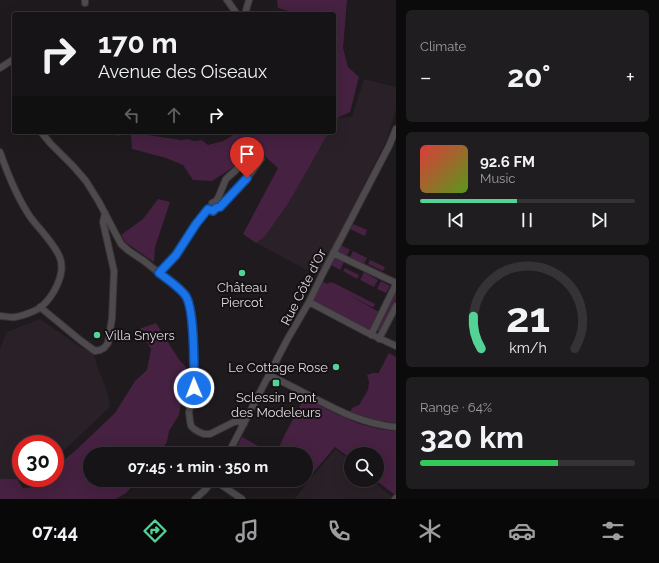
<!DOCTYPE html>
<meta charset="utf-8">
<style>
body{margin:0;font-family:Raleway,sans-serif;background:#1f1d1f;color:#f1f3f6;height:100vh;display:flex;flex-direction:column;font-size:15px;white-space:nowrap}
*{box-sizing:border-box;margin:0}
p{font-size:13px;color:#9e9ea1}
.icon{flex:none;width:22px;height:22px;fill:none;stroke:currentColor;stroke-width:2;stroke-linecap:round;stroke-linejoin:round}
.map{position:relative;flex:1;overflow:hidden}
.drawer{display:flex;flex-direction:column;gap:10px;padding:10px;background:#0c0b0c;width:263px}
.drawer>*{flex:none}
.top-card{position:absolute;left:12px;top:12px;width:324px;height:122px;border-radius:4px;box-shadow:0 4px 16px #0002,0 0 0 1px #353335;background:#161416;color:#f1f3f6;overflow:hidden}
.buttons{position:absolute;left:344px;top:447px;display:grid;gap:8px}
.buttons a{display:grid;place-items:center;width:40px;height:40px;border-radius:50%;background:#161416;box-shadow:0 4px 16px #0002,0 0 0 1px #353335;font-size:20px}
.speed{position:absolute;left:12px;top:435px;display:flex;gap:8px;font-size:20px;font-weight:700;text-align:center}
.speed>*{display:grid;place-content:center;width:52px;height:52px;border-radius:50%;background:#161416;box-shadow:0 4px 16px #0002,0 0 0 1px #353335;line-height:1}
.speed .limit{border:6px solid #d22;background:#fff;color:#111}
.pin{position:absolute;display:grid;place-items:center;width:34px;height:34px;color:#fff;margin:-41px -17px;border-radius:50% 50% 50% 0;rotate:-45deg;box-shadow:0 0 4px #0007}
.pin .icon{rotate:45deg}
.me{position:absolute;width:44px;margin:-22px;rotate:359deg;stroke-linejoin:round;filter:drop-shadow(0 0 3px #0008)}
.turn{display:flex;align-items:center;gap:14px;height:84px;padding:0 20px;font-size:18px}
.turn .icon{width:52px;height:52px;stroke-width:2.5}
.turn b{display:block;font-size:28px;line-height:34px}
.lanes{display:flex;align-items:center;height:38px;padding:0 20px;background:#0003;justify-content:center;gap:20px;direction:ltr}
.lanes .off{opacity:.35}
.big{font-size:30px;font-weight:700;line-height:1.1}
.drawer .widget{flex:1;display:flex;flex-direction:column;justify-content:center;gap:6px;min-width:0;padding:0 14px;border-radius:6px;background:#1f1d1f}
.drawer .dial{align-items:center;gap:0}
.dial svg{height:104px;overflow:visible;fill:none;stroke:#353335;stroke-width:7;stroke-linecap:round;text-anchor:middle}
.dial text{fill:#f1f3f6;stroke:none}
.song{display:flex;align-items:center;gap:12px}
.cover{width:48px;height:48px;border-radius:6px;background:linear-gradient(135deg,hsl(0 70% 55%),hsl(90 70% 35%))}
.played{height:4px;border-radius:2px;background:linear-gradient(90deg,#54d396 45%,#353335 45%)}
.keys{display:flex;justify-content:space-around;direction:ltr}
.heat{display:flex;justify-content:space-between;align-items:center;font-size:22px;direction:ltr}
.charge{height:6px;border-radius:3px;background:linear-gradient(90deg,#34c759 64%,#353335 0)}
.trip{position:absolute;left:83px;top:447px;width:230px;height:40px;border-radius:20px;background:#161416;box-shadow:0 4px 16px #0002,0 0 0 1px #353335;font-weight:700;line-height:40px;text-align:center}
.dock{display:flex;height:64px;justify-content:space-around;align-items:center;background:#090809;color:#9e9ea1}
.dock .icon{width:28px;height:28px}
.dock .active{color:#54d396}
.dock b{font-size:18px;color:#f1f3f6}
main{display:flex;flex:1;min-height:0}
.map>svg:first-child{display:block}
.built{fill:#2a2128}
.green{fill:#462141}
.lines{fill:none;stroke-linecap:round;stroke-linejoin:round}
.minor-casing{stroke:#373436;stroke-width:8}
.minor{stroke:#4e494d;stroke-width:6}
.route-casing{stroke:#114b97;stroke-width:10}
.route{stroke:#1a73e8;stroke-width:7}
.poi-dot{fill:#54d396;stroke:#151114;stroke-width:1.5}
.labels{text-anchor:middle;stroke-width:4;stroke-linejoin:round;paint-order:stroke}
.poi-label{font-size:13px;fill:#dfdcde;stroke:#151114}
.street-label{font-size:13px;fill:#dfdcde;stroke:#151114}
</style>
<main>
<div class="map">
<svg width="396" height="499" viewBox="0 0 396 499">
<rect width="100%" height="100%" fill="#1e1a1d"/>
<path class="built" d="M364 79 396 87V109L387 139 318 276 256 243 265 235 288 204 329 132H334V123L337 118 352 117Z
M40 319 80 347 94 353 97 366 107 391 110 407 55 459V444H21V478H39L35 483 22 480 0 479V348L7 332Z
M336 449 351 462V480H372L392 497 390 499H295L310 479Z"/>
<path class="green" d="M277 0H347L343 48 348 67 359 77 350 112 337 118 334 123V14H299L278 8Z
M107 132H141V134L181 140 188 139 194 141 202 140 208 145 223 141 239 132H329L288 204 265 236 256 243 243 234 278 168 253 146 232 168 212 181 193 180 183 165 166 158 132 149 131 134 120 132 119 136Z
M158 199 170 202 155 247 154 262 125 242 121 235 143 219Z
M353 224 367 230 365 236 350 229Z
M341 245 350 250 346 257 337 253Z
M320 250 326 253 322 261 316 258Z
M353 251 367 258 363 266 349 259Z
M335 258 344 262 340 270 331 265Z
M370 260 385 267 383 271 368 264Z
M345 268 359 275 357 279 343 271Z
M364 272 378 280 374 287 360 280Z
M322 281 328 284 329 282 332 283V282L375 304 374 307H372L349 295 379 312 369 330 312 301Z
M381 281 390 286 386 293 377 289Z
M396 289V300L380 331H377L376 330Z
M156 323 180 361 186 367 179 415 169 431 167 442 158 454H90V480H138L126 493 116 499H0V479H17L23 488 36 487 43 478H55V467L75 451 115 413 135 381 147 370 151 349 139 329Z
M389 353 396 357V423L374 420 350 412 352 408 359 405 368 390 369 382 367 375 373 373H378V374Z
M305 398C337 414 359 428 396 431V493L395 495 375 480H377V454H351V459L335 447 306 481 305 480H306V469L310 464 306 461V454H303L304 452 300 448 292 449 287 454H276L283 438 303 400Z
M242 437 244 438 272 454H233Z"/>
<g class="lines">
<defs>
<path id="minor" d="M227 0 237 14
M85 3V0
M245 14 249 0
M0 68 14 59
M41 132 50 143 73 166 86 181 99 202 121 244 129 251 144 261 173 284 186 296 190 306 193 341 194 388 189 412 190 421 191 426 194 429 199 432 204 434H210L234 422 238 421 244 424
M0 152C8 175 17 198 31 218 40 230 55 244 60 258 66 274 53 297 41 307 36 311 22 316 15 317 11 318 5 316 0 316
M212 203 216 201 218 198 226 179 236 170 252 151
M216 208 221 206 245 181 261 159
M333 253 396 283
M159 273 176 255 196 224 208 209
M309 302 366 332 396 346
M40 307 80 340 95 351 100 350 104 348 108 343 112 318 114 271 103 222 105 213
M371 335 396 284
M379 339 396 306
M269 375C283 382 297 389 310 396 339 411 363 424 396 427
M228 454 287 340 309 302 321 277 389 146 396 129
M214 480 242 499
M195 499 205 490 213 480
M395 499 396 498"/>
</defs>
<use href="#minor" class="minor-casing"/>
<use href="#minor" class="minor"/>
</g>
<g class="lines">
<defs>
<path id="route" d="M194 388C194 370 195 307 185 295 179 287 167 279 159 273L176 255 196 224 208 209 213 211 216 208 220 207 247 178"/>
</defs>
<use href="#route" class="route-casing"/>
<use href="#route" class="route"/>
</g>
<g class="poi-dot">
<circle cx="242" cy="273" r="4"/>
<circle cx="97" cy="335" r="4"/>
<circle cx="336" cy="367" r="4"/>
<rect x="272" y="379" width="8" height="8" rx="2"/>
</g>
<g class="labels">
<g class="poi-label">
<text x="242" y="292">Château<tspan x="242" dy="15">Piercot</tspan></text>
<text x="105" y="340" text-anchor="start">Villa Snyers</text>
<text x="328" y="372" text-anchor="end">Le Cottage Rose</text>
<text x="276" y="402">Sclessin Pont<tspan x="276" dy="15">des Modeleurs</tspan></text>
</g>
<g class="street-label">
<text transform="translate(303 287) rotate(-63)" y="5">Rue Côte d'Or</text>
</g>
</g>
</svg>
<div class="buttons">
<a><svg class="icon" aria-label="search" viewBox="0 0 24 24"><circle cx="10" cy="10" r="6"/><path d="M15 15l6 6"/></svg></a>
</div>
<div class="speed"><div class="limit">30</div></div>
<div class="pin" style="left:247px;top:178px;background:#d93025"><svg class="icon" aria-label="arrive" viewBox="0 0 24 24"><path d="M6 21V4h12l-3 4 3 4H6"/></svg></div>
<svg class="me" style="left:194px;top:388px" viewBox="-20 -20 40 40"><circle r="17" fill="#1a73e8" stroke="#fff" stroke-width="3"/><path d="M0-11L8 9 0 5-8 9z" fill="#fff"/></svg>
<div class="trip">07:45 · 1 min · 350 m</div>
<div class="top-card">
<div class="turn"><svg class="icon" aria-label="right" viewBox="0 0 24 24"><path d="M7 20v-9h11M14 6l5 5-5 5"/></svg><div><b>170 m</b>Avenue des Oiseaux</div></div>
<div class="lanes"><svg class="icon off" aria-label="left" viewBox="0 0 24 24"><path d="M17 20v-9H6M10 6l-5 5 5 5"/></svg><svg class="icon off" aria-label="ahead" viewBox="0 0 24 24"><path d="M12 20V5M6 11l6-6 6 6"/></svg><svg class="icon" aria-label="right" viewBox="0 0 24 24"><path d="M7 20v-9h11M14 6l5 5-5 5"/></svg></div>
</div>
</div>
<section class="drawer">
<div class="widget"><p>Climate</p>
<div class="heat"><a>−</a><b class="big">20°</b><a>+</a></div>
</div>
<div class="widget">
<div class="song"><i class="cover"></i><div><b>92.6 FM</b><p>Music</p></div></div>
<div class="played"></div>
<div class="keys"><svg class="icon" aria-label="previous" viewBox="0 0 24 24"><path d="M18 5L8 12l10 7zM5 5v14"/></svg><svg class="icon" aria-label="pause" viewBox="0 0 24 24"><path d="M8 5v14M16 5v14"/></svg><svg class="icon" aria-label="next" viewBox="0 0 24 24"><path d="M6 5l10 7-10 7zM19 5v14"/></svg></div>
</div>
<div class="widget dial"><svg viewBox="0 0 100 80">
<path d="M14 69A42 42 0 1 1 86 69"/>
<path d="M14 69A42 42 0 0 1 8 44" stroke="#54d396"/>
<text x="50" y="56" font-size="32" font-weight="700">21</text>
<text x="50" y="72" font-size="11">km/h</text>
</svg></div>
<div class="widget"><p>Range · 64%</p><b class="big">320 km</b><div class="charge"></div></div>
</section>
</main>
<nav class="dock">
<b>07:44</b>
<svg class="icon active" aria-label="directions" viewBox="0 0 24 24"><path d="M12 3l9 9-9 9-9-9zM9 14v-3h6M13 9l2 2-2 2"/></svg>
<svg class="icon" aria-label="music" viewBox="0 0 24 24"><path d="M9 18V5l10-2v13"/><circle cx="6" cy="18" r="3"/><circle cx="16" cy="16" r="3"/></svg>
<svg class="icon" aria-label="phone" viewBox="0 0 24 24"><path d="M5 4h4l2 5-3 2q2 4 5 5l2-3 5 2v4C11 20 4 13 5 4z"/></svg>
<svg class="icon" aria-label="climate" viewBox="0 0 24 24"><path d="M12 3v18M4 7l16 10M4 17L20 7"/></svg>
<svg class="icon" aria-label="car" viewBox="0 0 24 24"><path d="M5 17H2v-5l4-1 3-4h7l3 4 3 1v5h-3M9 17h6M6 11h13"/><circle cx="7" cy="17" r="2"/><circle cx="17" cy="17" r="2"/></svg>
<svg class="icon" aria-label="filters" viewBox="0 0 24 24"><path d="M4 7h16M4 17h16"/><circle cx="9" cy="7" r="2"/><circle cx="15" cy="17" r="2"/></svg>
</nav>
